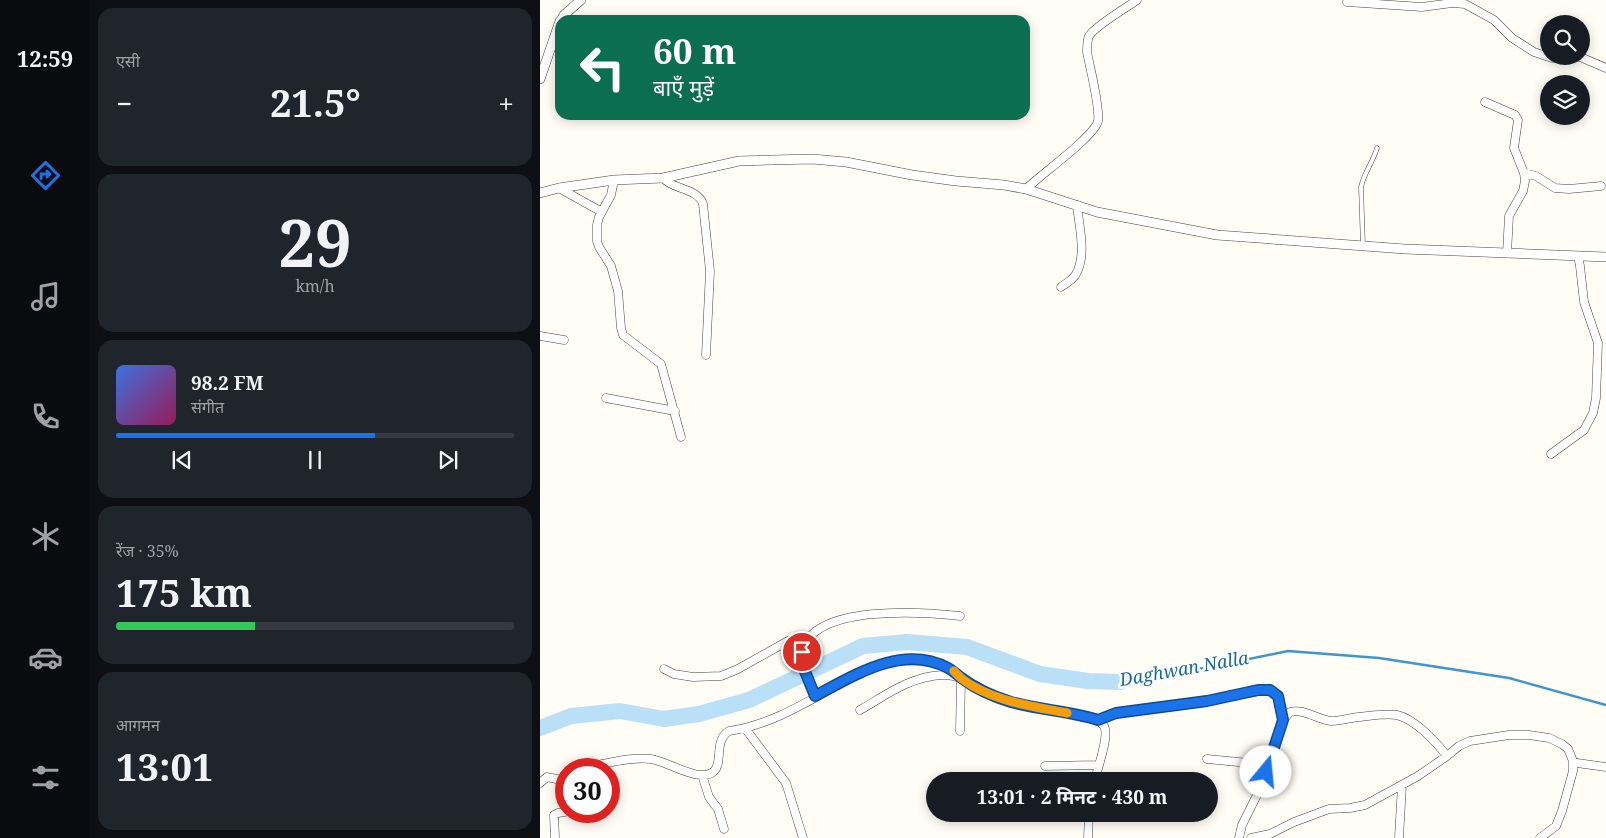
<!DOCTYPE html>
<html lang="hi">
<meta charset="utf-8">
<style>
body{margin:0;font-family:"Noto Serif","Noto Sans Devanagari",serif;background:#20242c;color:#f1f3f6;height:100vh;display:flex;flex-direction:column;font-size:19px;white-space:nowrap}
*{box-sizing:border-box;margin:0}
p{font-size:16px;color:#9ea1a6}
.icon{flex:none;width:28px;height:28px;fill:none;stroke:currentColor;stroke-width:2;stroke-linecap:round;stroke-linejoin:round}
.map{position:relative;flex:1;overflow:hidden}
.drawer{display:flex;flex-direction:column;gap:8px;padding:8px;background:#0d0f14;width:450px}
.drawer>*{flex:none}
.top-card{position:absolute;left:15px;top:15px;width:475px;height:105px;border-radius:15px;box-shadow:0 2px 12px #0003;background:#0b6e4f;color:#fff;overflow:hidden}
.controls{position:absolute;left:1000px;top:15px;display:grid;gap:10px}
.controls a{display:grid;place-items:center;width:50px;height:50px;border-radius:50%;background:#171b24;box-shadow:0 2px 12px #0003;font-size:25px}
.speed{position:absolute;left:15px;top:758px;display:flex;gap:10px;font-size:25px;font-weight:700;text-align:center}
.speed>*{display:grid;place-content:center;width:65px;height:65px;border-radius:50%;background:#171b24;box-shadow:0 2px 12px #0003;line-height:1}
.speed .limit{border:8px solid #d22;background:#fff;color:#111}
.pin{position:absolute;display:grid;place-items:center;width:42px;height:42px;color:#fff;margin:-21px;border:2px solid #fff;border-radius:50%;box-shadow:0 1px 5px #0007}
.me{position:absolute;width:55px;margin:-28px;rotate:17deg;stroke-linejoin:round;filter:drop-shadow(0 0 4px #0008)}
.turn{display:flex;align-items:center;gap:18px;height:105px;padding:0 15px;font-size:22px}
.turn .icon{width:65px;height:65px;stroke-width:2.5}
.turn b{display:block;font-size:35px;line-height:42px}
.big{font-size:38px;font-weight:700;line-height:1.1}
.drawer .tile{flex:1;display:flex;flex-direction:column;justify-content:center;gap:8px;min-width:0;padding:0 18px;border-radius:15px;background:#20242c}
.drawer .dial{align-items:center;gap:0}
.dial b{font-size:65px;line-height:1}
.song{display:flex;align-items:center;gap:15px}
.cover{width:60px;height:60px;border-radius:8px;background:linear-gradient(135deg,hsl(220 70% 55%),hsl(330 70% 35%))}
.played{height:5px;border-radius:2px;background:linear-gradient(90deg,#1a73e8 65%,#363941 65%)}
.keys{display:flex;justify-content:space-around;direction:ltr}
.heat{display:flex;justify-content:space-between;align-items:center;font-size:28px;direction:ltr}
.charge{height:8px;border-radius:4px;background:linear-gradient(90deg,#34c759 35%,#363941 0)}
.trip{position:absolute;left:386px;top:772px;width:292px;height:50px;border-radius:25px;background:#171b24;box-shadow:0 2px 12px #0003;font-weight:700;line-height:50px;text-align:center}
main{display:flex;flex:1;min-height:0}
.dock{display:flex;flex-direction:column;width:90px;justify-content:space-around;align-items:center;background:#090b0e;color:#9ea1a6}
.dock .icon{width:35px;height:35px}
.dock .selected{color:#1a73e8}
.dock b{font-size:22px;color:#f1f3f6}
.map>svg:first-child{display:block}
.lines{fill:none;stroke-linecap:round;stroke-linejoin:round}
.stream{stroke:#3f96cf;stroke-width:2.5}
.river{stroke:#b9e0f7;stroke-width:16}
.service-casing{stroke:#444;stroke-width:5}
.minor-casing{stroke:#444;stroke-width:9}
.tertiary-casing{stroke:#444;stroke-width:10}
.service{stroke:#fff;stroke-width:4}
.minor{stroke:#fff;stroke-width:8}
.tertiary{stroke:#fff;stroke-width:9}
.route-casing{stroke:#114b97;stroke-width:12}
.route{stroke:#1a73e8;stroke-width:9}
.slow{stroke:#f59e0b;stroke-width:9}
.labels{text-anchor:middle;stroke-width:5;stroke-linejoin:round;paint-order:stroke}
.water-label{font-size:18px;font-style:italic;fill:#1768a6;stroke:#fff}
</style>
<main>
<nav class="dock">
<b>12:59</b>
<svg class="icon selected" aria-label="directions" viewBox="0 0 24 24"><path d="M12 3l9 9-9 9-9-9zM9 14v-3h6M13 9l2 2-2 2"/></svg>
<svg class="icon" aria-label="music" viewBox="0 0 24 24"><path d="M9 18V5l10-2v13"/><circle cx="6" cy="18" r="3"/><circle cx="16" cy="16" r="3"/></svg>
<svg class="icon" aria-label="phone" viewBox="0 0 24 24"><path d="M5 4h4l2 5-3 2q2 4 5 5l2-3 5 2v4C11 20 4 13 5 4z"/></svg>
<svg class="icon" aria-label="climate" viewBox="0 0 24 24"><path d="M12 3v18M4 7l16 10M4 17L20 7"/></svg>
<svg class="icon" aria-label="car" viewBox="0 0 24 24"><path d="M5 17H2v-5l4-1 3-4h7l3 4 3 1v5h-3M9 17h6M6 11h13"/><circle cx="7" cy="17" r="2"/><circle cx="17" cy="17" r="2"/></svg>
<svg class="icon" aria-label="filters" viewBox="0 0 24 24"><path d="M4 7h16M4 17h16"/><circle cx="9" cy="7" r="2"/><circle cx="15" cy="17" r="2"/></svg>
</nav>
<section class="drawer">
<div class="tile"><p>एसी</p>
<div class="heat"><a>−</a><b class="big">21.5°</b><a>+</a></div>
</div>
<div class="tile dial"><b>29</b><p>km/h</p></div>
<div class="tile">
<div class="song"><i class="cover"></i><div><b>98.2 FM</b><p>संगीत</p></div></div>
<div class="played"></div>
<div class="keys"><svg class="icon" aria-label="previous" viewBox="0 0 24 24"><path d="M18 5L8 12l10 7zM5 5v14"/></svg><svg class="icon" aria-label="pause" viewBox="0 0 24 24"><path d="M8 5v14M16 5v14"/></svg><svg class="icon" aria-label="next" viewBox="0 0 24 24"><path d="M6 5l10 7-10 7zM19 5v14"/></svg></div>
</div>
<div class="tile"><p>रेंज · 35%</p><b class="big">175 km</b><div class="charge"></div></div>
<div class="tile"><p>आगमन</p><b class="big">13:01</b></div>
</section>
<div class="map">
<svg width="1066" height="838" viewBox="0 0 1066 838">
<rect width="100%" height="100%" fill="#fffdf5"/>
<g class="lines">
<path class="stream" d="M580 682 670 667 748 651 839 658 969 678 1066 705"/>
<path class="river" d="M0 728 31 716 80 711 124 719 159 714 209 700 323 646 367 642 427 647 500 674 548 681 580 682"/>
<defs>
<path id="service" d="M823 246 821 187C824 173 833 162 837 148"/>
<path id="minor" d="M807 2 882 7 912 3 925 4 954 20 972 38 994 52 1012 58 1030 56
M1038 56 1066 68
M945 102 975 115 978 120 974 148 984 173 985 181 983 191 969 216 967 253
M984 173 996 176 1015 188 1029 189 1061 186
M123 178C133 190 158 188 163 204L170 271 166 355
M74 180 71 195 59 217 57 225V241L59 247 71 266 78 291 81 328 83 335 121 364 141 437
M19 188 62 212
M486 189C500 175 555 136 558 121 560 106 550 68 547 52 547 47 547 41 549 36 555 26 586 8 597 0
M521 287C526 283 533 280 536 274 547 255 539 226 537 205
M0 336 24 340
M66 398 135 411
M1011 454 1044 430 1053 413 1056 398 1058 343 1044 302 1040 266 1038 256
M124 669 134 674 153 677 181 676 198 669 248 641 269 638
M275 696C270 684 259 666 262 653 271 603 384 612 420 616
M320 710C346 695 371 676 403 675 426 674 449 697 473 703 490 707 556 713 564 726 570 736 557 768 555 781
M558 720 576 713 667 701 725 690C741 691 740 707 743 720
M205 728 246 783 263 838
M667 759 709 763 733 751
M1033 761 1037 763 1066 767
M505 766 558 765
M55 769 56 766 62 764C78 761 95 757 111 759 127 761 159 783 173 772 184 764 173 741 189 731 240 724 284 690 330 668 356 658 401 654 421 679L420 731
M162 775 169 797 178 809 184 829
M0 783 7 777 26 781
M15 838 14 815 18 813 30 811
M548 838 549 814
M699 838 702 825 723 783 743 720 750 712C764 708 778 720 791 721 800 721 809 718 818 717 830 716 845 713 857 715 875 719 896 742 907 756
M711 838 730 834 754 822 789 809 810 808 825 805 878 776 907 756 919 746 930 741 969 735H989L1009 738 1022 744 1028 749 1033 761V771L1022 811 1016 826 1000 838
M859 838 862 785"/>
<path id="tertiary" d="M21 20 24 15 41 0
M0 79 20 21
M0 193 19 188 74 180 123 178 199 161 272 159 306 162 372 175 416 181 464 185 486 189 557 212 677 235 865 249 1066 257"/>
</defs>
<use href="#service" class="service-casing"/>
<use href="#minor" class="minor-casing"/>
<use href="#tertiary" class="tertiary-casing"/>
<use href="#service" class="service"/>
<use href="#minor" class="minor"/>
<use href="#tertiary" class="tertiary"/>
</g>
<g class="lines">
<defs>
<path id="route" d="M262 652V664L275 696C315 675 362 644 408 668 414 671 418 676 423 679 436 689 455 697 471 702 500 710 530 711 558 720L576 713 667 701 718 690H730L738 696 743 720 726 772"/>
</defs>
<use href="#route" class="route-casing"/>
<use href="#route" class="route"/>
<path class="slow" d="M414 671C417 674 419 677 422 679 451 701 492 706 527 713"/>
</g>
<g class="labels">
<g class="water-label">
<text transform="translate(644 669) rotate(-10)" y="6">Daghwan Nalla</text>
</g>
</g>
</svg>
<div class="controls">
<a><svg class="icon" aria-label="search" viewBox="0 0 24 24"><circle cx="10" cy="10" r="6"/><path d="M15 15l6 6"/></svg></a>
<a><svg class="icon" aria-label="layers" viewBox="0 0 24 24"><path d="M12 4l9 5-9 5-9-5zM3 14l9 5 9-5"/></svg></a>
</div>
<div class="speed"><div class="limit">30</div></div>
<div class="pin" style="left:262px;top:652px;background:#d93025"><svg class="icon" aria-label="arrive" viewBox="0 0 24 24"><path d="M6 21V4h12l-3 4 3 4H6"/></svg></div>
<svg class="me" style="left:726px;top:772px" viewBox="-20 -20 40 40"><circle r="19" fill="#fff"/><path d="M0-13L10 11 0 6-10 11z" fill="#1a73e8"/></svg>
<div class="trip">13:01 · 2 मिनट · 430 m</div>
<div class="top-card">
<div class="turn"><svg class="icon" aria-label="left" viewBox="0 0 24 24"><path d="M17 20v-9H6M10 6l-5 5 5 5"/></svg><div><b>60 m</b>बाएँ मुड़ें</div></div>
</div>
</div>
</main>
